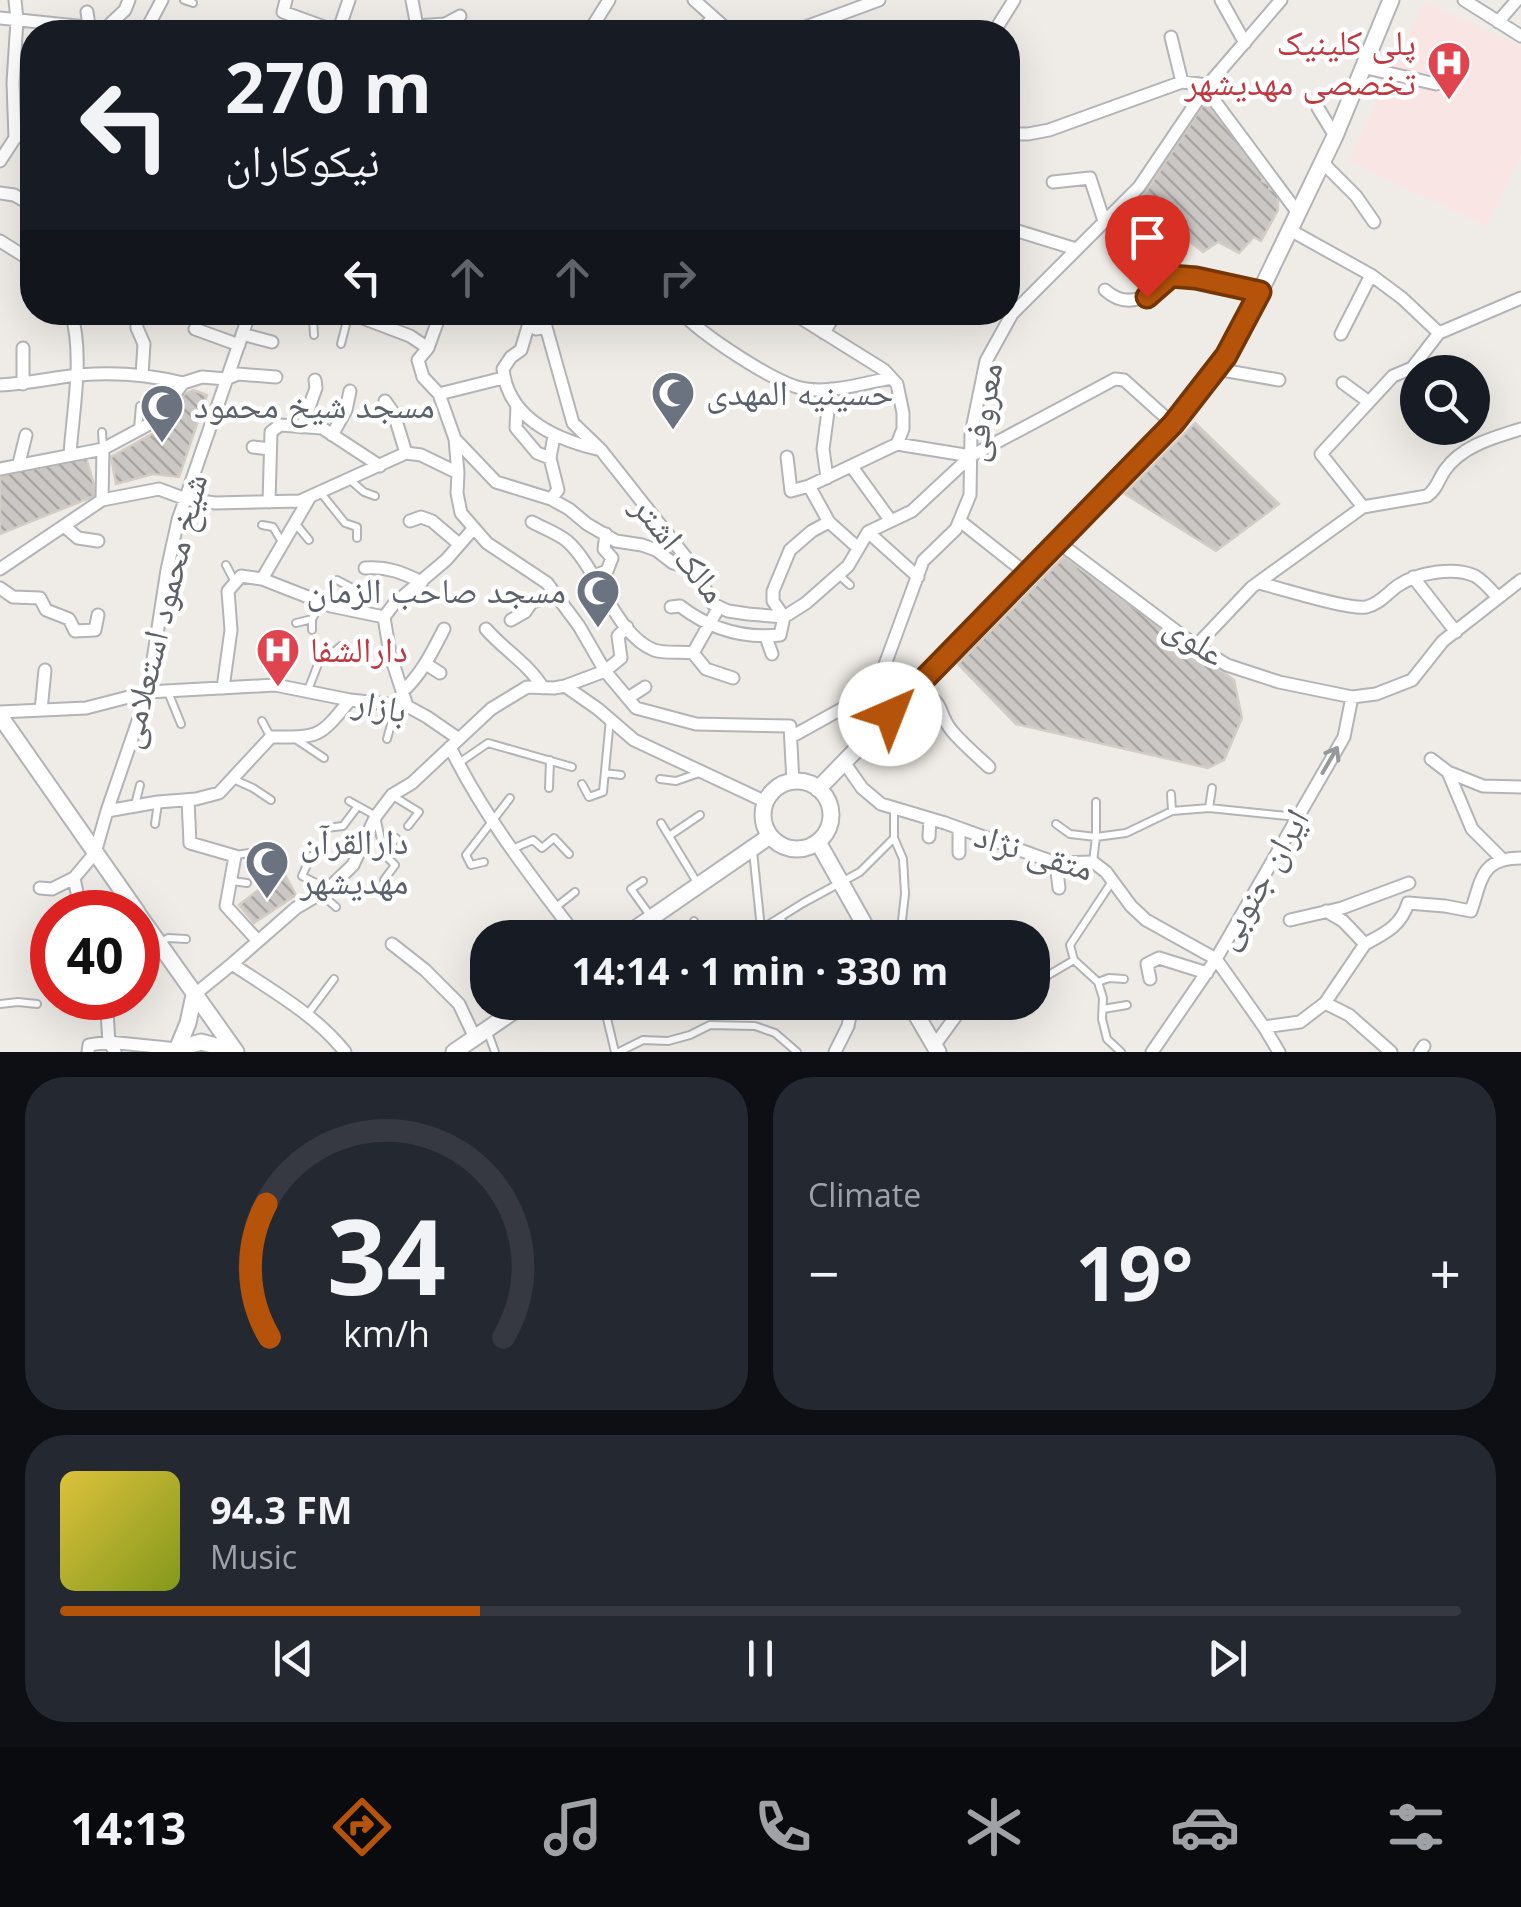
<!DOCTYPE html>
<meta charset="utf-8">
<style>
body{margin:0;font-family:"Open Sans","Noto Naskh Arabic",sans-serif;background:#242831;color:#f1f3f6;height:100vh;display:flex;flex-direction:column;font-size:38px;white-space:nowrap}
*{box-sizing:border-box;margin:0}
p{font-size:32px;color:#9ea1a6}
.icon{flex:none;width:55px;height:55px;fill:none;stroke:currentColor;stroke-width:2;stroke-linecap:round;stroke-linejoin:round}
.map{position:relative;height:1052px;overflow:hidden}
.sheet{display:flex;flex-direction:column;gap:25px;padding:25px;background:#0d0f14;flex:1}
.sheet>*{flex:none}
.guide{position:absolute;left:20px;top:20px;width:1000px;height:305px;border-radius:40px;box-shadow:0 10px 40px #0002;background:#171b24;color:#f1f3f6;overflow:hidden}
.buttons{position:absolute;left:1400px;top:355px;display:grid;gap:20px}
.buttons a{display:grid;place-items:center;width:90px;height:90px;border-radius:50%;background:#171b24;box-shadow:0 10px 40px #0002;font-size:50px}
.speed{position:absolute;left:30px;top:890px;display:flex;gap:20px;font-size:50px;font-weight:700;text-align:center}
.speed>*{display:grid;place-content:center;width:130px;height:130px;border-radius:50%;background:#171b24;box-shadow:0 10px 40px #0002;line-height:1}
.speed .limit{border:15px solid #d22;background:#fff;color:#111}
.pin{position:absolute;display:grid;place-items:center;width:85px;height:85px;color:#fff;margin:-102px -42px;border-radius:50% 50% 50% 0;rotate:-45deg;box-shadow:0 0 10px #0007}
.pin .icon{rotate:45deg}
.me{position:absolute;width:110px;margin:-55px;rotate:44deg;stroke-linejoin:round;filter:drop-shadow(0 0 8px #0008)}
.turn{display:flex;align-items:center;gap:35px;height:210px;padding:0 40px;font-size:45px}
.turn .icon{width:130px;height:130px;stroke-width:2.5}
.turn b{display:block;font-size:70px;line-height:85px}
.lanes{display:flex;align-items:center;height:95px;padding:0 40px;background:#0003;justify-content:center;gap:50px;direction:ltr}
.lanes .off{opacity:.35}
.big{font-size:75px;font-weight:700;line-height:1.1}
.sheet .widget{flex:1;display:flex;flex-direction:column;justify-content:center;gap:15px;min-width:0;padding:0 35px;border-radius:40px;background:#242831}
.sheet .dial{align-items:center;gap:0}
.dial svg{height:260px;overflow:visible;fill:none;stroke:#363941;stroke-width:7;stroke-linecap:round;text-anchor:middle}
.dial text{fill:#f1f3f6;stroke:none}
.song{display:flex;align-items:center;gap:30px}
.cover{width:120px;height:120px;border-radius:15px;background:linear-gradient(135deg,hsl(50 70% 55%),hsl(70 70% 35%))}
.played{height:10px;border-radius:5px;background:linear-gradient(90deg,#b45309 30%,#363941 30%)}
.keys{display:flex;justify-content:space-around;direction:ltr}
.heat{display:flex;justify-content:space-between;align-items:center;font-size:55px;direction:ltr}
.sheet .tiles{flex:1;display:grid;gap:25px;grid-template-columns:1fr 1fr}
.widget:last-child{grid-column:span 2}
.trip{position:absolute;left:470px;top:920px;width:580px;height:100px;border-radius:40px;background:#171b24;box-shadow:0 10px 40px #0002;font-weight:700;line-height:100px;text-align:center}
.tab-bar{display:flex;height:160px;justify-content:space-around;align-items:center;background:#090b0e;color:#9ea1a6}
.tab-bar .icon{width:70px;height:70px}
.tab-bar .active{color:#b45309}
.tab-bar b{font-size:45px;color:#f1f3f6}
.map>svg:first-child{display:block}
.medical{fill:#fae5e5}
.building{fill:url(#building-back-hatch);stroke:#d4cdc5;stroke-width:2.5}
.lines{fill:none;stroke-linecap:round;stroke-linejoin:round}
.service-casing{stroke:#b2b4b8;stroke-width:10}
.minor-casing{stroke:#b2b4b8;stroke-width:15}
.tertiary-casing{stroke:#b2b4b8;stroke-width:19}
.service{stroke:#fff;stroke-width:6}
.minor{stroke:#fff;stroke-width:11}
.tertiary{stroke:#fff;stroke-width:15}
.oneway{stroke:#96999c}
.route-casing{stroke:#753606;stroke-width:25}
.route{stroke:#b45309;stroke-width:18}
.labels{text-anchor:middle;stroke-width:9;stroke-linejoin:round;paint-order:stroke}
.health-label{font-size:35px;fill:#be3a42;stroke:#fff;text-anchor:end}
.worship-label{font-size:35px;fill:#5b616d;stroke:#fff;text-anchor:start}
.street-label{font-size:35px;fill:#5e6266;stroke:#fff}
</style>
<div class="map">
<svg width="1521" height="1052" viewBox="0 0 1521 1052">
<defs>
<pattern id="building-back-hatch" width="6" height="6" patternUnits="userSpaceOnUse" patternTransform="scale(2.5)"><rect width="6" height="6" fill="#cbc7c4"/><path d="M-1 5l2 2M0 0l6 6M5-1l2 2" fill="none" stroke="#a8a5a3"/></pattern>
</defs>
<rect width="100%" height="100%" fill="#efece7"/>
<path class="medical" d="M1425 1 1521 47V155L1486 227 1349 161Z"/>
<path class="building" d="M1205 102 1257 166V170L1263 176 1262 181 1270 185 1269 189 1278 192V210L1261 241 1254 237 1239 253 1218 242 1203 252 1139 202Z
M193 390 207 395 179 477 153 474 116 484 111 457 157 431 178 397Z
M1195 423 1279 504 1216 551 1125 494Z
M86 457 97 495 0 534V474Z
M1064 557 1234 680 1242 718 1224 760 1208 768 1016 724 958 664Z
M283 871 296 895 254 923 239 905Z"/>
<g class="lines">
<defs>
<path id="service" d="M184 0 193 3
M305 312 313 318 314 335
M392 328 395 312
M341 344 349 313
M138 429 140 406
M102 432 103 447
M349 479 364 492 375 496
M321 493 345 523 357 527V538
M295 523 309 540
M262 525 273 527 282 542
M226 565 235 582
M839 575 850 585
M337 580 356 590 357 610
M312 619V630
M296 623 312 619 322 602
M308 690 320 659 329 656 341 646
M168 692 181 724
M262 721 270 736
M294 738 324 758
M387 739 396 706
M459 763 488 743 572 767
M605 773 621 775
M233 779 253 788 271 800
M660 779 676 781 702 772
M582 784 589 797 603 792 610 719
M549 788 550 760
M1171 794 1172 811
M393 796 419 812 408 826
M349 801 376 816 384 854 395 865 384 880
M135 805 140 785
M894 808V838L903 859 905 894 900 938
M1209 808 1212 788
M661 823 698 884
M155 824 158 803
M1056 824 1070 834 1096 837 1126 833 1172 811 1209 808 1297 817
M326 828 343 826 358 806
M669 836 700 815
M512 849 533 840 542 848 554 838 569 854
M753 851 761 929
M385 853 396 838
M236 855 249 853 267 859
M311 856 302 876 326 888
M484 862 471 865 466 855 510 798
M1093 862 1096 837V802
M1113 880 1070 945 1074 960 1098 982 1103 998 1102 1019 1107 1039 1121 1052
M232 881 247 883
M643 881 631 889 662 932 674 938
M321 894 336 907
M556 907 575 892
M780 918 794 938
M690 938 694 921
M747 938 803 903 860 872 894 838
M159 943 168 938 186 939
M1032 976 1045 977 1074 960
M1098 982 1109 978 1124 979
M603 1002 615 1052
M0 1004 18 1002 37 1004
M1103 1009 1127 1005
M307 1015 334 979
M487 1030 495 1052
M619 1052 643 1040 668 1041 690 1035 710 1025 755 1026 775 1033 797 1052"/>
<path id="minor" d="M15 0 17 20 13 83 15 138
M286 0 283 12 338 32 349 0
M412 0 418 32
M694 0 730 32
M1221 0 1245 43
M1464 0 1521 36
M87 12 90 32
M0 18 105 29 125 10 129 0
M1498 22 1517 0
M417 26 445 24 460 16
M145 32 162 0
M589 32 609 0
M700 32 713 18
M792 32 879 0
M994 32 1014 0
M1171 37 1182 82
M1362 67 1436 84
M1205 88 1298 213
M1318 108 1335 136
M1010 134H1028L1049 130 1182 82 1208 85
M0 161 15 138 32 129
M1322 162 1356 196 1374 222
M1053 182 1090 178 1104 221
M0 193 14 195 32 205
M1008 228 1076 249
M1290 230 1371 275 1402 298 1439 333 1521 298
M0 241 32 261
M1105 290C1128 311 1153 296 1171 276L1196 278 1260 292
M136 312 137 328 144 344 142 375
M347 312 410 336 428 348
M441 312 428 348 418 360 423 377 439 394 455 439 458 473 457 493 461 513 487 543 547 583 579 626 605 671 636 708 696 724 790 726 793 782
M524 312 536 329 546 327 545 312
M681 312C701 334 778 386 806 389 834 393 864 383 891 378
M530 320 521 350 511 357 503 369C508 419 557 440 601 450
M546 327 573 423 601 450 673 541 695 569 713 604 728 611 748 614 784 617 806 603 848 566 868 532 912 511 971 456 1115 379 1124 380 1173 424
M195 329 239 345
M824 333 836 312
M242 334 272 342
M1341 334 1371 275
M23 348V384
M1216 369 1279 380
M1343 383 1369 402
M0 385C20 384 36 381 56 378 98 371 142 373 183 383
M439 394 503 378
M385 401 394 414 406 453
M517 405 516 428 537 453 550 458
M302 427 316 388 315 380
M332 435 346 410 350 391
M455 439 496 482 551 499 569 509 587 524 616 541 642 545 656 550 673 563 695 569
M897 444 971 456
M253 447 270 449
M103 449 155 421 183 383 202 377 226 379 238 374 276 377
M70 454C73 409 84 356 71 312
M787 457 791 491 809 486 897 444 903 429V413L897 384 884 370 791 312
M19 463 26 435
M852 467 891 521
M0 469 103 449 102 500
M827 478 823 449 831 389
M809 486 829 522 857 547
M551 499 558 490 550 458 554 436
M269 502 271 432 280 425 322 428 380 466
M1363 507 1321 454 1393 376 1412 368 1439 333
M410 521 421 517 432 521 459 544
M960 521 1027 574
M532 522C543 528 557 533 567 541 597 567 616 636 654 650 665 654 682 651 693 653L706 669 733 678
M64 526 78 538 98 541
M868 532 918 577
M1058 542 1196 646 1227 665 1279 682 1352 697 1376 694 1412 680 1443 641 1521 580
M365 568C387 566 403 573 422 582
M0 569 102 500 159 489 186 499 215 503 300 501 406 453 421 455 458 473
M594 576 607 571 612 558 604 549 606 534
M1413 577 1456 632
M262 579 310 497
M1258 583C1281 588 1347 610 1366 607 1380 604 1388 592 1399 585 1417 573 1454 566 1475 576 1484 581 1491 590 1498 598
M0 588 13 597 40 598 46 610 69 619 75 631 95 630 98 615
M671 607 680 606C710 629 742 639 780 635L784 617 773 601V591L790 550 812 531 829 522
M511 620 525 612 532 602 556 596
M486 629C504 650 529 664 543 688
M766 637 772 654
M1196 646 1252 587 1363 507 1427 496C1437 489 1438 480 1445 470 1463 445 1493 438 1521 429
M693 653 719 607
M426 664 440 673
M565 686 605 671 621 658 618 636 627 627
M223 688 231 630 228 591 241 576 262 579 331 606 384 617
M913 691C949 701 934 709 952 731 963 744 976 755 989 767
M402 692C422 674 432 652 444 629
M628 698 645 687
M407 706 390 654 384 617 394 604 446 560 474 528
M41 710 45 670
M0 712 86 708 148 692 275 685 350 700 407 706 427 717 459 739
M791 737 845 707 883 670 923 561 956 529 970 495 971 434 986 361 1012 314 1139 187 1208 85 1281 0
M450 747C484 817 531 876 578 938
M1431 759 1448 772 1472 829 1501 858
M844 762 862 788 881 804 945 823 1056 863 1093 862 1106 872 1131 906 1146 920 1216 959 1264 1027 1300 1022 1325 1003
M1448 772 1483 786 1521 787
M188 800 190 843 235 856 226 906 258 941
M107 811 158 802 196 799 219 793 271 737C320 737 319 738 350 700
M929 837 930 819
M959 853V829
M1056 863 1059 888
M74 878 81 912
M40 888 52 889 74 878 95 853 107 811 148 692 167 570 178 520 250 312
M1326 911 1343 921 1365 944C1385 933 1401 926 1408 903L1445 906 1471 911C1482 879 1481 858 1521 858
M1290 920 1342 908 1409 883
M392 944 425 970 459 1004 475 1038
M1365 944 1325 1003 1349 1015 1391 1052
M41 947 52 960
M232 964C271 990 316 1015 345 1052
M1150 979 1147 964 1159 958 1207 973
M194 995 232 964 296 908 328 889 353 865 376 816 392 795 412 783 491 709 527 687 554 688 565 686 598 709 634 740 766 802
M106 998 109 1042 115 1052
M1264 1027 1279 1052
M934 1046 958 1013
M88 1052 89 1045 109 1042 177 1049
M835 1052 848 1026 853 1002
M1152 1052 1216 959 1344 737 1352 697
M1420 1052 1424 1046"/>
<path id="tertiary" d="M0 716 137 912
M763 815a34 34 0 1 1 68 0a34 34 0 1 1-68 0Z
M818 789 1173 424 1226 356 1260 292 1335 136 1391 0
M818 842 872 938
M138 914 236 1052
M622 938 770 836
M909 1002 938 1052
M177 1049 201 1042 235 1051
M176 1052 188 1023 194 995
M454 1052 527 1002"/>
</defs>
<use href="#service" class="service-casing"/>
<use href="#minor" class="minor-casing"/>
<use href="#tertiary" class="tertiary-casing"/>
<use href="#service" class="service"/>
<use href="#minor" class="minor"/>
<use href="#tertiary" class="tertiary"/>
</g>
<defs><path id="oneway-shaft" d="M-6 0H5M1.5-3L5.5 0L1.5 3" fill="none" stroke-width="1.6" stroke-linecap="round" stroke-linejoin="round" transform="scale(2.5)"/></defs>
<use class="oneway" href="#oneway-shaft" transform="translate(1330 760) rotate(-60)"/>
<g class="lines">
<defs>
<path id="route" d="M890 714 1173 424 1226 356 1260 292 1196 278 1171 276 1147 297"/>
</defs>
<use href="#route" class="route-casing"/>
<use href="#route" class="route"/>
</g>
<defs>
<symbol id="hospital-pin" viewBox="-11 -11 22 30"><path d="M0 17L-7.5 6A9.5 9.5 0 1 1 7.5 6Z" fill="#e0444e" stroke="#fff"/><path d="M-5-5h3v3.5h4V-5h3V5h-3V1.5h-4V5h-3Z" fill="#fff"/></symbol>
<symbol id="mosque-pin" viewBox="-11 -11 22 30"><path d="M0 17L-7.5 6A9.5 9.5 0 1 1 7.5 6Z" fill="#6b7280" stroke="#fff"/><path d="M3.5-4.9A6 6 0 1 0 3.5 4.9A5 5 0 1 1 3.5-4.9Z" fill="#fff"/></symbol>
</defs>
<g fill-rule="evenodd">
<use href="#hospital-pin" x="1424" y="38" width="50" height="68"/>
<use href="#mosque-pin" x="648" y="368" width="50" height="68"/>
<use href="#mosque-pin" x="137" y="381" width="50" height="68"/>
<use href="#mosque-pin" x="573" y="566" width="50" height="68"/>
<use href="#hospital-pin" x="253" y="625" width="50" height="68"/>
<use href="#mosque-pin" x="242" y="837" width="50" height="68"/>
</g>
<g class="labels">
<g class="health-label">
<text x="1416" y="55">پلی کلینیک<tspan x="1416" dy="40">تخصصی مهدیشهر</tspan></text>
<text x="310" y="662" text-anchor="start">دارالشفا</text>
</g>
<g class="worship-label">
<text x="706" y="405">حسینیه المهدی</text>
<text x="194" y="418">مسجد شیخ محمود</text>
<text x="566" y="603" text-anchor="end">مسجد صاحب الزمان</text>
<text x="300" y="854">دارالقرآن<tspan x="300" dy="40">مهدیشهر</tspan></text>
</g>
<g class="street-label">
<text transform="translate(982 412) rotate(-80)" y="12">معروفی</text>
<text transform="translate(679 549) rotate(51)" y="12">مالک اشتر</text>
<text transform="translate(162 611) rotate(-76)" y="12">شیخ محمود استعلامی</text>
<text transform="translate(1195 640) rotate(34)" y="12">علوی</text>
<text transform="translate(380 706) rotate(11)" y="12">بازار</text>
<text transform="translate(1034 852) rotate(17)" y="12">متقی نژاد</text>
<text transform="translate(1261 879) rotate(-60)" y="12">ایران جنوبی</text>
</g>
</g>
</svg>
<div class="buttons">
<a><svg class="icon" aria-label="search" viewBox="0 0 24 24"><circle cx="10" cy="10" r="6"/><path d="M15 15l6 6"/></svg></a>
</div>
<div class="speed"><div class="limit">40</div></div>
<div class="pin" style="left:1147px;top:297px;background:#d93025"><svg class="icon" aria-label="arrive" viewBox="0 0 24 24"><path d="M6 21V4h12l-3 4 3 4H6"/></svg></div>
<svg class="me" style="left:890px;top:714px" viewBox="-20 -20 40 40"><circle r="19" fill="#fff"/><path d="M0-13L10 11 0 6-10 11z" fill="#b45309"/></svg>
<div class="trip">14:14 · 1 min · 330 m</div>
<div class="guide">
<div class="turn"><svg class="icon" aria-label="left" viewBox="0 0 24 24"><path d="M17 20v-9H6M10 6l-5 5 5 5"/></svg><div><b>270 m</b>نیکوکاران</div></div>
<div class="lanes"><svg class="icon" aria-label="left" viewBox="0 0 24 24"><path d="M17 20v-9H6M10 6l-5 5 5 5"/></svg><svg class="icon off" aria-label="ahead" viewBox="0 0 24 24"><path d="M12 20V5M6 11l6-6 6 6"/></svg><svg class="icon off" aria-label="ahead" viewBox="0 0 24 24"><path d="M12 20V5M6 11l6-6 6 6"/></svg><svg class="icon off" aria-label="right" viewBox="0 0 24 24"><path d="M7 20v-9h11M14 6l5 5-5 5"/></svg></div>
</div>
</div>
<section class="sheet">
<div class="tiles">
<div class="widget dial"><svg viewBox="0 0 100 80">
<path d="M14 69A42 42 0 1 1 86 69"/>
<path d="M14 69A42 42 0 0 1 13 28" stroke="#b45309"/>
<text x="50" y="56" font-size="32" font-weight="700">34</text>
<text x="50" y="72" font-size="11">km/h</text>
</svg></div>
<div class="widget"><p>Climate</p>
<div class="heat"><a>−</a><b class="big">19°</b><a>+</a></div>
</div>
<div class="widget">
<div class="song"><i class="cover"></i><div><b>94.3 FM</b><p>Music</p></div></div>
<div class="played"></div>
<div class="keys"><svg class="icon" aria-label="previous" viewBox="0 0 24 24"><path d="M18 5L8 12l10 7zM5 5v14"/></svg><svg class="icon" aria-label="pause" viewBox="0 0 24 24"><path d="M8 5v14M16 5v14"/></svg><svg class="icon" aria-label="next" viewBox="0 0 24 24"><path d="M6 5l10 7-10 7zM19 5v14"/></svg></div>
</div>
</div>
</section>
<nav class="tab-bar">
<b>14:13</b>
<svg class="icon active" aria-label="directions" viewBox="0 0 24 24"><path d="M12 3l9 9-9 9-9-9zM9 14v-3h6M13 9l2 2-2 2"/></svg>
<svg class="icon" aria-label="music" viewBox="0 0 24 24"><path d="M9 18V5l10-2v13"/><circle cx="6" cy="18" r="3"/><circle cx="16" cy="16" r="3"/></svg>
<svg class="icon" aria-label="phone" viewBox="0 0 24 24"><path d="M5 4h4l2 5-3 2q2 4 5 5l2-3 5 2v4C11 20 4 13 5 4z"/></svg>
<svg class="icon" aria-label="climate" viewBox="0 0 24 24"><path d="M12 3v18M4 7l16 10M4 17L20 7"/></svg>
<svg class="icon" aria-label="car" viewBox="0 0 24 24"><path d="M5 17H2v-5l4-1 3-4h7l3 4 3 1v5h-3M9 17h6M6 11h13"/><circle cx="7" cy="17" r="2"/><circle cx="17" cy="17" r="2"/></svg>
<svg class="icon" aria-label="filters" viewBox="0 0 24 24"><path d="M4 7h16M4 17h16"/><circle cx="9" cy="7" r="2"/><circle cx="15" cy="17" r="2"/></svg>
</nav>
